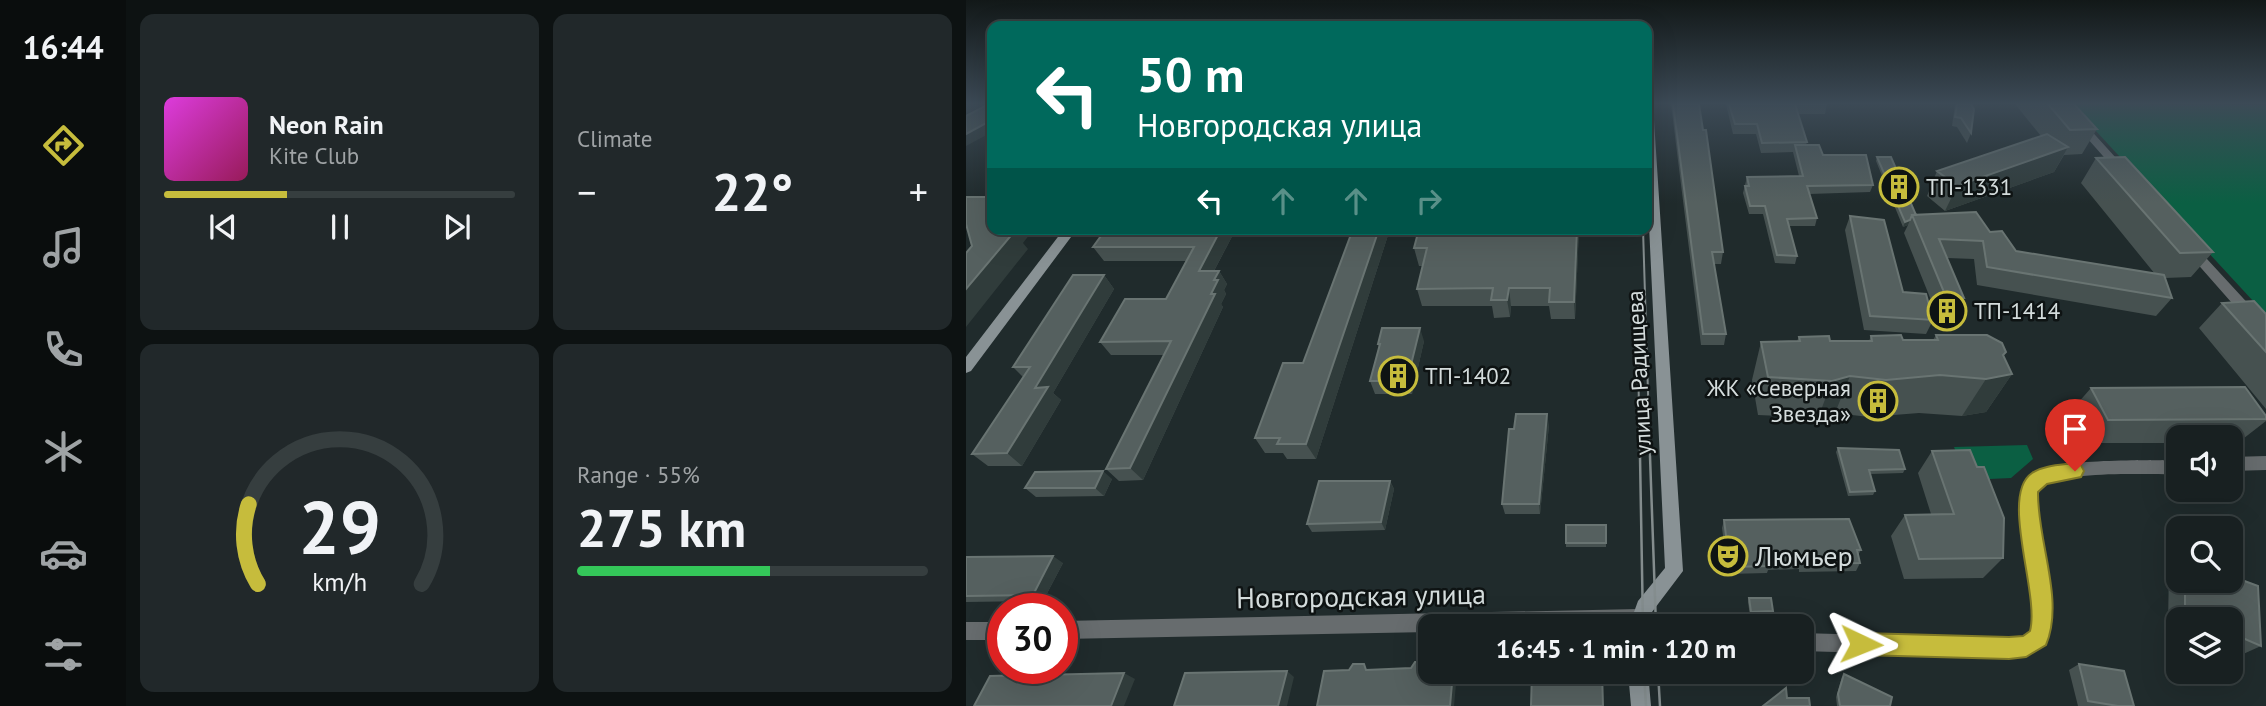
<!DOCTYPE html>
<meta charset="utf-8">
<style>
body{margin:0;font-family:"PT Sans",sans-serif;background:#21282a;color:#f1f3f6;height:100vh;display:flex;flex-direction:column;font-size:26px;white-space:nowrap}
*{box-sizing:border-box;margin:0}
p{font-size:23px;color:#9fa3a5}
.icon{flex:none;width:38px;height:38px;fill:none;stroke:currentColor;stroke-width:2;stroke-linecap:round;stroke-linejoin:round}
.map{position:relative;flex:1;overflow:hidden}
.drawer{display:flex;flex-direction:column;gap:14px;padding:14px;background:#0d1212;width:840px}
.drawer>*{flex:none}
.guide{position:absolute;left:21px;top:21px;width:665px;height:214px;border-radius:14px;box-shadow:0 7px 28px #0002,0 0 0 2px #363e3f;background:#00695c;color:#fff;overflow:hidden}
.tools{position:absolute;left:1200px;top:425px;display:grid;gap:14px}
.tools a{display:grid;place-items:center;width:77px;height:77px;border-radius:14px;background:#182021;box-shadow:0 7px 28px #0002,0 0 0 2px #363e3f;font-size:35px}
.speed{position:absolute;left:21px;top:593px;display:flex;gap:14px;font-size:35px;font-weight:700;text-align:center}
.speed>*{display:grid;place-content:center;width:91px;height:91px;border-radius:50%;background:#182021;box-shadow:0 7px 28px #0002,0 0 0 2px #363e3f;line-height:1}
.speed .limit{border:10px solid #d22;background:#fff;color:#111}
.pin{position:absolute;display:grid;place-items:center;width:60px;height:60px;color:#fff;margin:-72px -30px;border-radius:50% 50% 50% 0;rotate:-45deg;box-shadow:0 0 7px #0007}
.pin .icon{rotate:45deg}
.me{position:absolute;width:77px;margin:-38px;rotate:92deg;stroke-linejoin:round;filter:drop-shadow(0 0 5px #0008)}
.turn{display:flex;align-items:center;gap:24px;height:147px;padding:0 35px;font-size:32px}
.turn .icon{width:91px;height:91px;stroke-width:2.5}
.turn b{display:block;font-size:49px;line-height:60px}
.lanes{display:flex;align-items:center;height:66px;padding:0 35px;background:#0003;justify-content:center;gap:35px;direction:ltr}
.lanes .off{opacity:.35}
.big{font-size:52px;font-weight:700;line-height:1.1}
.drawer .widget{flex:1;display:flex;flex-direction:column;justify-content:center;gap:10px;min-width:0;padding:0 24px;border-radius:14px;background:#21282a}
.drawer .dial{align-items:center;gap:0}
.dial svg{height:182px;overflow:visible;fill:none;stroke:#363e3f;stroke-width:7;stroke-linecap:round;text-anchor:middle}
.dial text{fill:#f1f3f6;stroke:none}
.song{display:flex;align-items:center;gap:21px}
.cover{width:84px;height:84px;border-radius:10px;background:linear-gradient(135deg,hsl(300 70% 55%),hsl(330 70% 35%))}
.played{height:7px;border-radius:4px;background:linear-gradient(90deg,#c6bc3c 35%,#363e3f 35%)}
.keys{display:flex;justify-content:space-around;direction:ltr}
.heat{display:flex;justify-content:space-between;align-items:center;font-size:38px;direction:ltr}
.charge{height:10px;border-radius:5px;background:linear-gradient(90deg,#34c759 55%,#363e3f 0)}
.drawer .tiles{flex:1;display:grid;gap:14px;grid-template-columns:repeat(2,1fr)}
.trip{position:absolute;left:452px;top:614px;width:396px;height:70px;border-radius:14px;background:#182021;box-shadow:0 7px 28px #0002,0 0 0 2px #363e3f;font-weight:700;line-height:70px;text-align:center}
main{display:flex;flex:1;min-height:0}
.dock{display:flex;flex-direction:column;width:126px;justify-content:space-around;align-items:center;background:#0a0d0d;color:#9fa3a5}
.dock .icon{width:49px;height:49px}
.dock .on{color:#c6bc3c}
.dock b{font-size:32px;color:#f1f3f6}
.map>svg:first-child{display:block}
.green{fill:#0b5f43}
.lines{fill:none;stroke-linecap:round;stroke-linejoin:round}
.street{fill:#676c6e;fill-rule:evenodd}
.secondary{fill:#899295;fill-rule:evenodd}
.tram-far1{stroke:#848d8e;stroke-width:2}
.tram{stroke:#848d8e;stroke-width:2.5}
.wall{fill:#465150}
.shaded-wall{fill:#303c3b}
.building{fill:#55605f;stroke:#697472;stroke-width:2}
.route{fill:#c6bc3c;stroke:#817a27;stroke-width:2}
.labels{text-anchor:middle;stroke-width:5;stroke-linejoin:round;paint-order:stroke}
.poi-label{font-size:23px;fill:#d4dcdc;stroke:#0e1313;text-anchor:start}
.street-label{font-size:23px;fill:#d4dcdc;stroke:#0e1313}
.near-poi-label{font-size:28px;fill:#d4dcdc;stroke:#0e1313;text-anchor:start}
.near-street-label{font-size:28px;fill:#d4dcdc;stroke:#0e1313}
</style>
<main>
<nav class="dock">
<b>16:44</b>
<svg class="icon on" aria-label="directions" viewBox="0 0 24 24"><path d="M12 3l9 9-9 9-9-9zM9 14v-3h6M13 9l2 2-2 2"/></svg>
<svg class="icon" aria-label="music" viewBox="0 0 24 24"><path d="M9 18V5l10-2v13"/><circle cx="6" cy="18" r="3"/><circle cx="16" cy="16" r="3"/></svg>
<svg class="icon" aria-label="phone" viewBox="0 0 24 24"><path d="M5 4h4l2 5-3 2q2 4 5 5l2-3 5 2v4C11 20 4 13 5 4z"/></svg>
<svg class="icon" aria-label="climate" viewBox="0 0 24 24"><path d="M12 3v18M4 7l16 10M4 17L20 7"/></svg>
<svg class="icon" aria-label="car" viewBox="0 0 24 24"><path d="M5 17H2v-5l4-1 3-4h7l3 4 3 1v5h-3M9 17h6M6 11h13"/><circle cx="7" cy="17" r="2"/><circle cx="17" cy="17" r="2"/></svg>
<svg class="icon" aria-label="filters" viewBox="0 0 24 24"><path d="M4 7h16M4 17h16"/><circle cx="9" cy="7" r="2"/><circle cx="15" cy="17" r="2"/></svg>
</nav>
<section class="drawer">
<div class="tiles">
<div class="widget">
<div class="song"><i class="cover"></i><div><b>Neon Rain</b><p>Kite Club</p></div></div>
<div class="played"></div>
<div class="keys"><svg class="icon" aria-label="previous" viewBox="0 0 24 24"><path d="M18 5L8 12l10 7zM5 5v14"/></svg><svg class="icon" aria-label="pause" viewBox="0 0 24 24"><path d="M8 5v14M16 5v14"/></svg><svg class="icon" aria-label="next" viewBox="0 0 24 24"><path d="M6 5l10 7-10 7zM19 5v14"/></svg></div>
</div>
<div class="widget"><p>Climate</p>
<div class="heat"><a>−</a><b class="big">22°</b><a>+</a></div>
</div>
<div class="widget dial"><svg viewBox="0 0 100 80">
<path d="M14 69A42 42 0 1 1 86 69"/>
<path d="M14 69A42 42 0 0 1 10 34" stroke="#c6bc3c"/>
<text x="50" y="56" font-size="32" font-weight="700">29</text>
<text x="50" y="72" font-size="11">km/h</text>
</svg></div>
<div class="widget"><p>Range · 55%</p><b class="big">275 km</b><div class="charge"></div></div>
</div>
</section>
<div class="map">
<svg width="1300" height="706" viewBox="0 0 1300 706">
<rect width="100%" height="100%" fill="#202b2c"/>
<path class="green" d="M1105 104 1300 105V315Z
M1061 445 1067 459 1045 478 1001 480 988 447Z"/>
<g class="lines">
<path class="street" d="M1091 104H1101L1160 169V173H1152Z
M1225 245 1229 246 1300 323V337L1295 336 1221 252 1219 249Z
M1300 456V470L1265 471V457Z
M1213 460V474C1176 475 1107 470 1076 486 1049 535 1135 649 1043 657L835 651V633L1043 639C1050 638 1059 639 1063 633 1086 609 1032 509 1064 476 1083 457 1184 461 1213 460Z
M672 609 701 619 703 626H464V632L96 639V621Z
M0 622H37V640H0Z"/>
<path class="secondary" d="M681 104H687L717 571 686 612 681 626H663L672 601 699 568 681 182Z
M98 229H111L5 371 0 373V357Z
M662 672H682L685 706H665Z"/>
<path class="tram-far1" d="M677 229 684 458
M672 359 674 458"/>
<path class="tram" d="M674 456 677 626
M684 456 690 626
M678 672 680 706
M692 672 694 706"/>
</g>
<path class="wall" d="M705 104H733L757 252 755 264H748L760 334 758 345H735Z
M760 104H861L859 114H832L841 142 840 145 907 185 904 192 843 194 851 218 849 226H823L831 256 829 264 809 263 797 214H783L777 193 781 177 833 176 827 152 795 153 790 134H767Z
M989 104H1005V133L1001 143 991 127 986 126Z
M1049 104H1108L1131 129 1116 154 1098 155 1088 172 979 211 961 196 971 171 1075 136Z
M911 157 950 215 1024 232 1050 251 1189 274 1115 183 1130 158 1247 252 1225 277 1199 278 1206 298 1190 316 1011 285 1008 259 981 258 998 298 989 316 971 315 938 233 942 225 937 227 910 161Z
M884 216 937 292 967 320 960 334 898 330 879 230Z
M140 229H270L248 271H253L261 284 258 290 260 294 255 304 257 307 177 480 153 481 140 469 198 355H145L134 342 200 299 220 261H138L127 247Z
M387 229H424L350 459H321L317 453H299L289 438 337 363Z
M453 229H613L609 319H585L583 306H545L544 317 528 318 526 306H456L451 289 457 266H453L448 248Z
M138 275 148 289 87 393 95 400 56 466H22L6 454 57 377 47 367Z
M1256 303 1300 314V409L1233 328Z
M970 335 1040 352 1037 356 1046 374 1020 412 996 416 953 413 903 417 869 413 852 418 792 415 786 380 795 342 831 341 833 337 864 341H903L905 336 937 340H967Z
M458 341 446 394H409L404 381 413 348 412 344Z
M1125 388 1300 416V421L1273 442H1265V438H1213V443H1120L1104 412Z
M583 425 574 514H539L536 504 548 429Z
M872 448 939 469 937 473 904 474 909 491 907 495 882 496 870 452Z
M966 451 1011 467 1037 558 1017 578 938 579 925 536 939 515 965 514 952 473Z
M146 479 138 496 70 497 59 488Z
M424 481 428 489 419 530 346 532 341 524Z
M758 520 895 550 892 555 894 563 890 571 833 572V569L802 570 801 573 762 574 756 528Z
M640 525V547H600V543Z
M0 557 97 563 77 601 0 602Z
M1213 562V581H1265L1295 646 1275 655 1265 650V620H1213V628L1202 624 1203 568Z
M783 598 807 611 806 615 784 616 782 602Z
M1113 664 1168 706H1112L1103 670Z
M795 672H817L819 683 817 685H797Z
M878 674 924 706H871L870 697 876 677Z"/>
<path class="shaded-wall" d="M0 104H21L0 114Z
M26 120V132L0 146V134Z
M1102 147 1088 172 979 211 991 186Z
M944 220 942 225 937 227 939 222Z
M39 229H68L57 243 62 249 0 327V289Z
M255 229H270L241 284 233 271Z
M413 229H424L350 459 340 444Z
M611 229H613L609 319 608 302Z
M253 271 261 284 258 290 260 294 255 304 257 307 177 480 164 468 245 294 248 280Z
M138 275 148 289 87 393 95 400 56 466 41 453 69 388Z
M543 288 545 306 544 317 541 300Z
M454 328 458 341 446 394 441 381Z
M1040 352 1023 379 1046 374 1020 412 996 416 1020 379Z
M884 376 869 413 852 418 866 381Z
M581 414 583 425 574 514 573 504Z
M137 471 146 479 138 496 129 488Z
M424 481 428 489 419 530 415 522Z
M87 556 97 563 77 601 67 595Z
M321 671 328 677 321 706H312Z
M487 672 491 673 488 706H484Z
M158 673 169 679 158 706H145Z"/>
<path class="building" d="M21 104H26V120L0 134V116L21 105Z
M707 104H733L737 130H740L757 252H746L760 334H737Z
M763 104H861H829L841 142 796 143 791 124H769Z
M991 104H1005L1008 109 1005 133 995 118 989 117Z
M1082 104H1108L1131 129 1104 130Z
M1081 134 1102 147 991 186 971 171Z
M829 145H853L857 155H900L907 185 841 186 851 218 821 219 831 256 811 255 799 206H784L779 186H783L781 177 837 176Z
M911 157H925L950 215H946L944 220 939 222Z
M1159 157 1247 252 1214 253 1130 158Z
M0 197H26V229H39L38 232H48L0 289V253L6 246 0 224Z
M1010 212 1024 232 1036 231 1050 251 1198 275 1206 298 1021 267 1017 241 973 239 998 298 980 297 946 215Z
M884 216 918 220 937 292 960 294 967 320 904 316Z
M140 229H255L233 271H253L248 280H252L245 294H249L164 468 140 469 205 341 134 342 159 299H200L228 247H127Z
M387 229H413L340 444H311L314 438H289L317 363H337Z
M453 229H611L608 302H583L584 288H543L541 300H525L527 288 451 289 461 248H448Z
M107 275H138L69 388 82 387 41 453 6 454 64 367H47Z
M1288 301 1300 314V352L1256 303Z
M416 328H454L441 381H404L414 344H412Z
M935 335 937 340H972L970 335H1021L1036 343 1040 352 1037 355 1046 374 1020 379 974 375 920 380 884 376 866 381 802 377 795 342 834 341 833 337 863 336 864 341H906L905 336Z
M1279 387 1300 416V419L1142 420 1125 388Z
M550 414H581L573 504H536L543 429H548Z
M872 448 933 450 939 469 903 470 909 491 884 492Z
M1004 450 1011 467H1018L1038 518 1037 558 953 559 939 515 988 514 966 451Z
M137 471 129 488H59L69 472Z
M353 481H424L415 522 341 524Z
M883 519 895 550H891L894 563 837 564V562L804 563V566L764 567 758 520Z
M600 525H640V543H600Z
M87 556 67 595 0 596V557Z
M1265 576 1292 586 1295 646 1265 633V620H1232L1219 614V581H1265Z
M783 598H805L807 611 785 612Z
M449 662H459L462 668H464V672H487L484 706H351L358 671 383 670 387 664H398L400 670 445 668Z
M1113 664 1158 671 1168 706H1152L1122 701Z
M321 671 312 706H208L219 673Z
M566 672H636L637 706H565Z
M797 672H817L819 683H798Z
M158 673 145 706H8L24 676Z
M878 674 926 697 924 706H874L872 694Z
M820 688 821 698H843L844 706H797Z"/>
<linearGradient id="sky" x2="0" y2="1"><stop stop-color="#121818"/><stop offset="0.51" stop-color="#3c4a56"/><stop offset="1" stop-color="#3c4a56" stop-opacity="0"/></linearGradient>
<rect width="1300" height="203" fill="url(#sky)"/>
<path class="route" d="M1109 463 1115 465 1118 471 1115 477 1081 484 1072 492C1071 541 1099 600 1080 645L1060 657 1043 659 895 655 887 652 884 644 887 636 895 633 1043 637 1057 636 1064 631C1074 594 1033 495 1066 473 1078 465 1095 465 1109 463Z"/>
<defs>
<symbol id="building-ring" viewBox="-11 -11 22 22"><circle r="9.5" fill="#0e1313" stroke="#c6bc3c" stroke-width="1.5"/><path d="M-4-6H4V6H1V3H-1V6H-4ZM-2.5-4.3h1.7v1.8h-1.7ZM.8-4.3h1.7v1.8H.8ZM-2.5-1h1.7V.8h-1.7ZM.8-1h1.7V.8H.8Z" fill="#c6bc3c"/></symbol>
<symbol id="theatre-ring" viewBox="-11 -11 22 22"><circle r="9.5" fill="#0e1313" stroke="#c6bc3c" stroke-width="1.5"/><path d="M-5-5.5Q0-4 5-5.5V0Q5 5 0 6Q-5 5-5 0ZM-3.3-2.5H-1v1.5H-3.3ZM1-2.5H3.3v1.5H1ZM-2.8 1Q0 5.5 2.8 1Z" fill="#c6bc3c"/></symbol>
</defs>
<g fill-rule="evenodd">
<use href="#building-ring" x="911" y="165" width="44" height="44"/>
<use href="#building-ring" x="959" y="289" width="44" height="44"/>
<use href="#building-ring" x="410" y="354" width="44" height="44"/>
<use href="#building-ring" x="890" y="379" width="44" height="44"/>
<use href="#theatre-ring" x="740" y="534" width="44" height="44"/>
</g>
<g class="labels">
<g class="poi-label">
<text x="960" y="195">ТП-1331</text>
<text x="1008" y="319">ТП-1414</text>
<text x="459" y="384">ТП-1402</text>
<text x="885" y="396" text-anchor="end">ЖК «Северная<tspan x="885" dy="26">Звезда»</tspan></text>
</g>
<g class="street-label">
<text transform="translate(673 373) rotate(-93)" y="8">улица Радищева</text>
</g>
<g class="near-poi-label">
<text x="789" y="566">Люмьер</text>
</g>
<g class="near-street-label">
<text transform="translate(395 596) rotate(-1)" y="10">Новгородская улица</text>
</g>
</g>
</svg>
<div class="tools">
<a><svg class="icon" aria-label="sound" viewBox="0 0 24 24"><path d="M4 9h4l5-4v14l-5-4H4zM17 9q2 3 0 6"/></svg></a>
<a><svg class="icon" aria-label="search" viewBox="0 0 24 24"><circle cx="10" cy="10" r="6"/><path d="M15 15l6 6"/></svg></a>
<a><svg class="icon" aria-label="layers" viewBox="0 0 24 24"><path d="M12 4l9 5-9 5-9-5zM3 14l9 5 9-5"/></svg></a>
</div>
<div class="speed"><div class="limit">30</div></div>
<div class="pin" style="left:1109px;top:471px;background:#d93025"><svg class="icon" aria-label="arrive" viewBox="0 0 24 24"><path d="M6 21V4h12l-3 4 3 4H6"/></svg></div>
<svg class="me" style="left:895px;top:644px" viewBox="-20 -20 40 40"><path d="M0-17L14 15 0 8-14 15z" fill="#c6bc3c" stroke="#fff" stroke-width="4"/></svg>
<div class="trip">16:45 · 1 min · 120 m</div>
<div class="guide">
<div class="turn"><svg class="icon" aria-label="left" viewBox="0 0 24 24"><path d="M17 20v-9H6M10 6l-5 5 5 5"/></svg><div><b>50 m</b>Новгородская улица</div></div>
<div class="lanes"><svg class="icon" aria-label="left" viewBox="0 0 24 24"><path d="M17 20v-9H6M10 6l-5 5 5 5"/></svg><svg class="icon off" aria-label="ahead" viewBox="0 0 24 24"><path d="M12 20V5M6 11l6-6 6 6"/></svg><svg class="icon off" aria-label="ahead" viewBox="0 0 24 24"><path d="M12 20V5M6 11l6-6 6 6"/></svg><svg class="icon off" aria-label="right" viewBox="0 0 24 24"><path d="M7 20v-9h11M14 6l5 5-5 5"/></svg></div>
</div>
</div>
</main>
